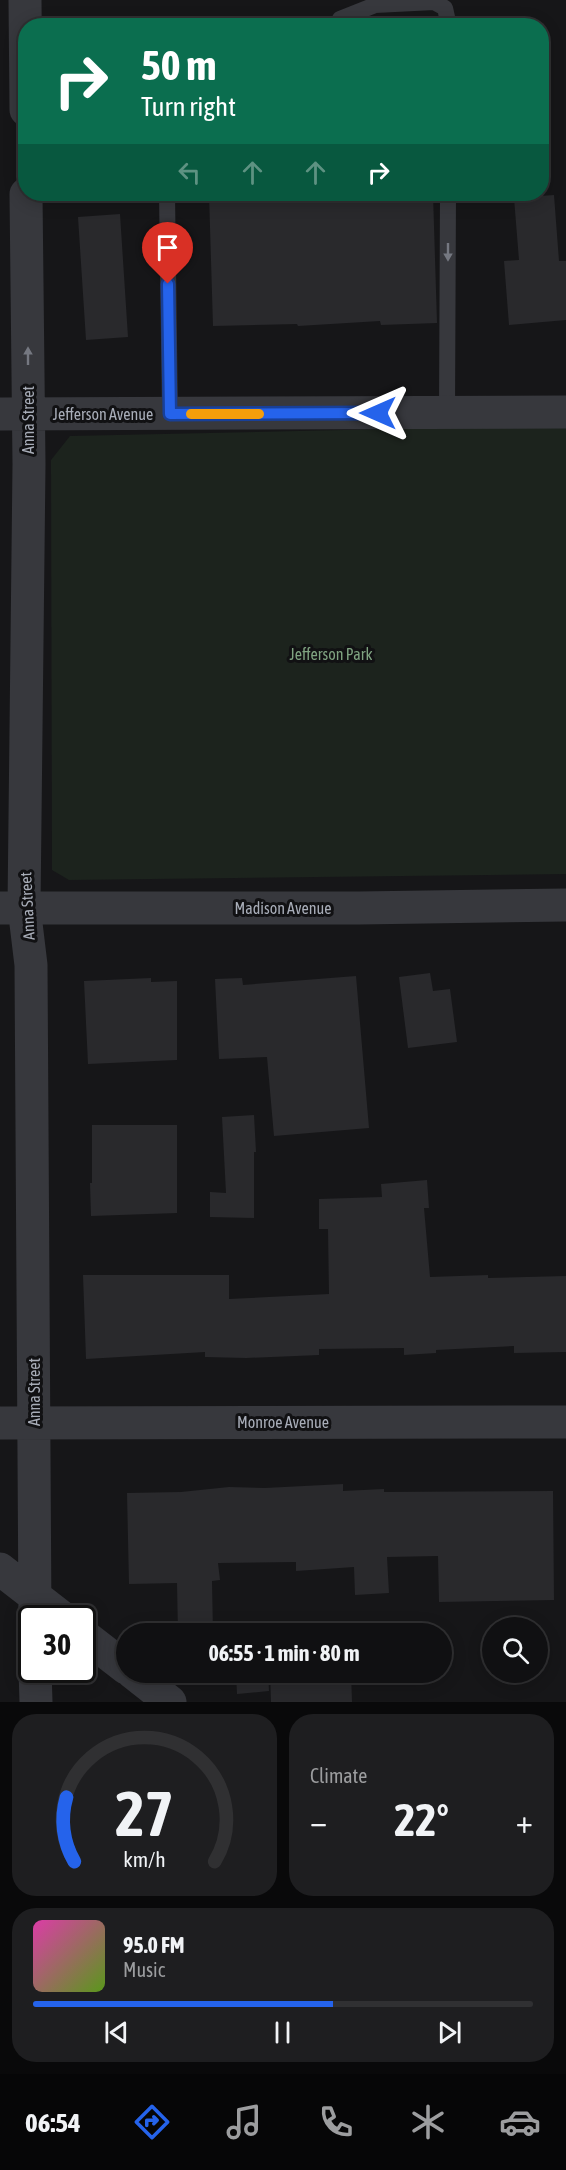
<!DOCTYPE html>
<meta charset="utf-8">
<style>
body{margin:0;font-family:"Asap Condensed",sans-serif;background:#1e1e20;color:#f1f3f6;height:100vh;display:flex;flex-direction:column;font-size:22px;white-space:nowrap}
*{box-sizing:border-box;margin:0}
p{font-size:20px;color:#9c9d9f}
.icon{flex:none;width:33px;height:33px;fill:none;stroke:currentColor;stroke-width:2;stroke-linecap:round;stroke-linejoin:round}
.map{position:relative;height:1702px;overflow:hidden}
.sheet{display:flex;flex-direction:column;gap:12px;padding:12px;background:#09090a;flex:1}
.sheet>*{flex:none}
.guide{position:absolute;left:18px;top:18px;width:531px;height:183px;border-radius:24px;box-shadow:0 3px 15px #0003,0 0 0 2px #303032;background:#0b6e4f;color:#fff;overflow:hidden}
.tools{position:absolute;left:482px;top:1617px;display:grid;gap:12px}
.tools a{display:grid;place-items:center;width:66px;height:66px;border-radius:50%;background:#101012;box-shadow:0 3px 15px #0003,0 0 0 2px #303032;font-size:30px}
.speed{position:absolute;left:18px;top:1605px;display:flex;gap:12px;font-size:30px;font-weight:700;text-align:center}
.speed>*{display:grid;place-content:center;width:78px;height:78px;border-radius:50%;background:#101012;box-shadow:0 3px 15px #0003,0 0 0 2px #303032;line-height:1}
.speed .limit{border:3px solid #111;border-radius:9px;background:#fff;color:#111}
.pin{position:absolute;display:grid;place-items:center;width:51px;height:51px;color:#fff;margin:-62px -26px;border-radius:50% 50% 50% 0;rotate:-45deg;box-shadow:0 0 6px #0007}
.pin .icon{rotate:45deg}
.me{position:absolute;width:66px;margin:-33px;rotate:270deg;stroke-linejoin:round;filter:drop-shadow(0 0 4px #0008)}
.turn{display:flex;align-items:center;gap:21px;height:126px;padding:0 24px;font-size:27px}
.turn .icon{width:78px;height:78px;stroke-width:2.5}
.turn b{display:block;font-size:42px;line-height:51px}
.lanes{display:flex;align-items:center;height:57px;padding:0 24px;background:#0003;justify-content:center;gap:30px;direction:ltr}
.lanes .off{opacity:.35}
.big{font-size:45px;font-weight:700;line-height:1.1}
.sheet .card{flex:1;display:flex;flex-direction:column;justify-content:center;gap:9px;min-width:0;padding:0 21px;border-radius:24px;background:#1e1e20}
.sheet .dial{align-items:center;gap:0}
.dial svg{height:156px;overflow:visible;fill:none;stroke:#303032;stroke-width:7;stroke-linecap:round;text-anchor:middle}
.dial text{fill:#f1f3f6;stroke:none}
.song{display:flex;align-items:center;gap:18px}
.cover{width:72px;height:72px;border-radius:9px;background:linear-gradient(135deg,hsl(320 70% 55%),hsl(90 70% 35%))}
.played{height:6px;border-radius:3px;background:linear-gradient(90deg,#2563eb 60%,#303032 60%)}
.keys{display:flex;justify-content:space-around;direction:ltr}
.heat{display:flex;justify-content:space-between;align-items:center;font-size:33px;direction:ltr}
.sheet .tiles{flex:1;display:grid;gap:12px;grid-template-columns:1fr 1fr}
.card:last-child{grid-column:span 2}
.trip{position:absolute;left:116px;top:1623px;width:336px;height:60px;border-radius:30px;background:#101012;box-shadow:0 3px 15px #0003,0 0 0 2px #303032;font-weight:700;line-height:60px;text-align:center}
.menu{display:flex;height:96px;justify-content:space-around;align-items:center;background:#060607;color:#9c9d9f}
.menu .icon{width:42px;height:42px}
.menu .on{color:#2563eb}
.menu b{font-size:27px;color:#f1f3f6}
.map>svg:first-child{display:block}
.green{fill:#1c231d}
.building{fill:#29292c}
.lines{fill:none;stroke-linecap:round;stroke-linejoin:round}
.service{stroke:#37383d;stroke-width:16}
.minor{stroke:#37383d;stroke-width:33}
.oneway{fill:#757881}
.route-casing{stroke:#184099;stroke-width:15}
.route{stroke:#2563eb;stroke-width:10}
.slow{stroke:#f59e0b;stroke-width:10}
.labels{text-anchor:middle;stroke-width:6;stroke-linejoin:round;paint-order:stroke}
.street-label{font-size:16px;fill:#a8adb8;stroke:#111113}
.park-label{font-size:16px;fill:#7fa381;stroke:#111113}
</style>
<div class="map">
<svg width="566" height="1702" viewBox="0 0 566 1702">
<rect width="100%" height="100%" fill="#161618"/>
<path class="green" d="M566 425V874L69 880 52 870 51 460 70 436Z"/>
<path class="building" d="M209 194H433L437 323 381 325 380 321 298 326 297 324 213 326Z
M554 195 559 261H566V320L509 325 504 261 519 260 514 198Z
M120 214 128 337 86 340 78 217Z
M430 973 433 991 450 989 457 1042 408 1048 399 977Z
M356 976 369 1128 274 1136 267 1057 219 1059 215 979 242 978 243 985Z
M151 978V982L177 981V1060L88 1064 84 981Z
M254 1115 256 1152H254V1218L210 1217V1192L226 1193 222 1117Z
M92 1125H177V1213L91 1216 90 1183H92Z
M427 1180 429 1208H424L430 1277 488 1275V1278L566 1276V1352L514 1353V1346L436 1350V1353L404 1355V1348L319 1349V1355L246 1358 205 1357V1352L86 1359 83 1275H229V1299L329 1294 328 1229H319V1199L382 1197 381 1184Z
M343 1484V1491L384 1489V1492L553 1491 554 1600 439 1602 438 1556 387 1557 389 1593 355 1595 354 1567 296 1571V1562L218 1563 220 1580 212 1581 213 1634H178L177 1583 129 1584 127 1493 181 1492 229 1487 265 1488Z
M265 1626V1634H234L233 1627Z
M236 1672H268L269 1691 237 1694Z
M270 1672H351L352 1702H271Z"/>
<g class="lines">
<path class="service" d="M339 26 340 19 375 5 434 2 445 8 449 26
M167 194 170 414
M447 413 448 194"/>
<path class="minor" d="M25 0 26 110
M26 194 29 464 24 907 31 965 35 1618
M0 414 566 412
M0 908H359L566 905
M0 1423 566 1422
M0 1569 63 1618
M82 1634 126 1668
M35 1670 36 1702
M132 1672 170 1702"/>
</g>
<defs><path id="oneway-solid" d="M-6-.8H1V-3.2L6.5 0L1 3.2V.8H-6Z" transform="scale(1.5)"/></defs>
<g class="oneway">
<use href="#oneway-solid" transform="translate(448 252) rotate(90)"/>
<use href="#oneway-solid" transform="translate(28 356) rotate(-90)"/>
</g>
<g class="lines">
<defs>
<path id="route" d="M168 284 170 414 378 413"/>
</defs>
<use href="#route" class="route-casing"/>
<use href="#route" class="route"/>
<path class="slow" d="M191 414H259"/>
</g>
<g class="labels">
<g class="street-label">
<text x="103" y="420">Jefferson Avenue</text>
<text transform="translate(28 420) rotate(-90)" y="6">Anna Street</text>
<text transform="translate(27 906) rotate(-93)" y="6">Anna Street</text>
<text x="283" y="914">Madison Avenue</text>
<text transform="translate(34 1392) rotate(-90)" y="6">Anna Street</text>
<text x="283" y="1428">Monroe Avenue</text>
</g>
<g class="park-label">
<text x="331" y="660">Jefferson Park</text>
</g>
</g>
</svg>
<div class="tools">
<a><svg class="icon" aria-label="search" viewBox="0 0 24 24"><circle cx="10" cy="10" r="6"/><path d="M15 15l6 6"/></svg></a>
</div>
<div class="speed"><div class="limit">30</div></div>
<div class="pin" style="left:168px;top:284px;background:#d93025"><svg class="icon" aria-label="arrive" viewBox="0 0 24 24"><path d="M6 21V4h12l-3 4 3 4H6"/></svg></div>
<svg class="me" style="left:378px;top:413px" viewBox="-20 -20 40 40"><path d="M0-17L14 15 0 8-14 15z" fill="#2563eb" stroke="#fff" stroke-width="4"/></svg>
<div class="trip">06:55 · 1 min · 80 m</div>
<div class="guide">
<div class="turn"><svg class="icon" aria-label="right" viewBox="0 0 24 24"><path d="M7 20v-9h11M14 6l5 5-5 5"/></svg><div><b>50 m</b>Turn right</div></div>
<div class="lanes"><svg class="icon off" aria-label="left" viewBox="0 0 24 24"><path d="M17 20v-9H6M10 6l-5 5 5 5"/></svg><svg class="icon off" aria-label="ahead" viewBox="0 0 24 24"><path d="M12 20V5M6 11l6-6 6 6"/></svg><svg class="icon off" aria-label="ahead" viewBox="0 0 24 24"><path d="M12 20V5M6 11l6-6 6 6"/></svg><svg class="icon" aria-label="right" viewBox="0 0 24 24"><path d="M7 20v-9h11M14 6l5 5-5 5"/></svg></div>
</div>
</div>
<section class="sheet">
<div class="tiles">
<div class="card dial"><svg viewBox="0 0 100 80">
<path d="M14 69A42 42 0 1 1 86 69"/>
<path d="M14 69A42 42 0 0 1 10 36" stroke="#2563eb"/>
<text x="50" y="56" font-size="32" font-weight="700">27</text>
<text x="50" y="72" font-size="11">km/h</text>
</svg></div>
<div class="card"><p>Climate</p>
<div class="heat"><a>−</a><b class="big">22°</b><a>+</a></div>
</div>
<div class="card">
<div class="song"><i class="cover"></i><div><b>95.0 FM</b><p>Music</p></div></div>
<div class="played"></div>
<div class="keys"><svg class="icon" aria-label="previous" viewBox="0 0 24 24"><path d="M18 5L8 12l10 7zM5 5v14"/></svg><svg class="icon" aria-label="pause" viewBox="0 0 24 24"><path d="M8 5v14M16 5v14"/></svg><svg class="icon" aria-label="next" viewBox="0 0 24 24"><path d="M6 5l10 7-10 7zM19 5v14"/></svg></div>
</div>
</div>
</section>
<nav class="menu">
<b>06:54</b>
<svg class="icon on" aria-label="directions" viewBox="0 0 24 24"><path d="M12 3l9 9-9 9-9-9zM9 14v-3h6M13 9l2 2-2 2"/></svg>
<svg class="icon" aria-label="music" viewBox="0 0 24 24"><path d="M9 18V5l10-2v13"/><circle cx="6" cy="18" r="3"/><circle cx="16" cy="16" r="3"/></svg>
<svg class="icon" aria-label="phone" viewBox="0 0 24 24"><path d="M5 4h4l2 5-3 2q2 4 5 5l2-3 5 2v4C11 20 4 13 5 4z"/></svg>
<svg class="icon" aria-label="climate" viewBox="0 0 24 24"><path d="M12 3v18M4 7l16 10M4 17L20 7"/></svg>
<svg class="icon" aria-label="car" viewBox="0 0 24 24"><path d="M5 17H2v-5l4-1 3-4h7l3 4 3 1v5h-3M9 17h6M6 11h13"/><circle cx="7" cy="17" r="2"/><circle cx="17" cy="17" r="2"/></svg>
</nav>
